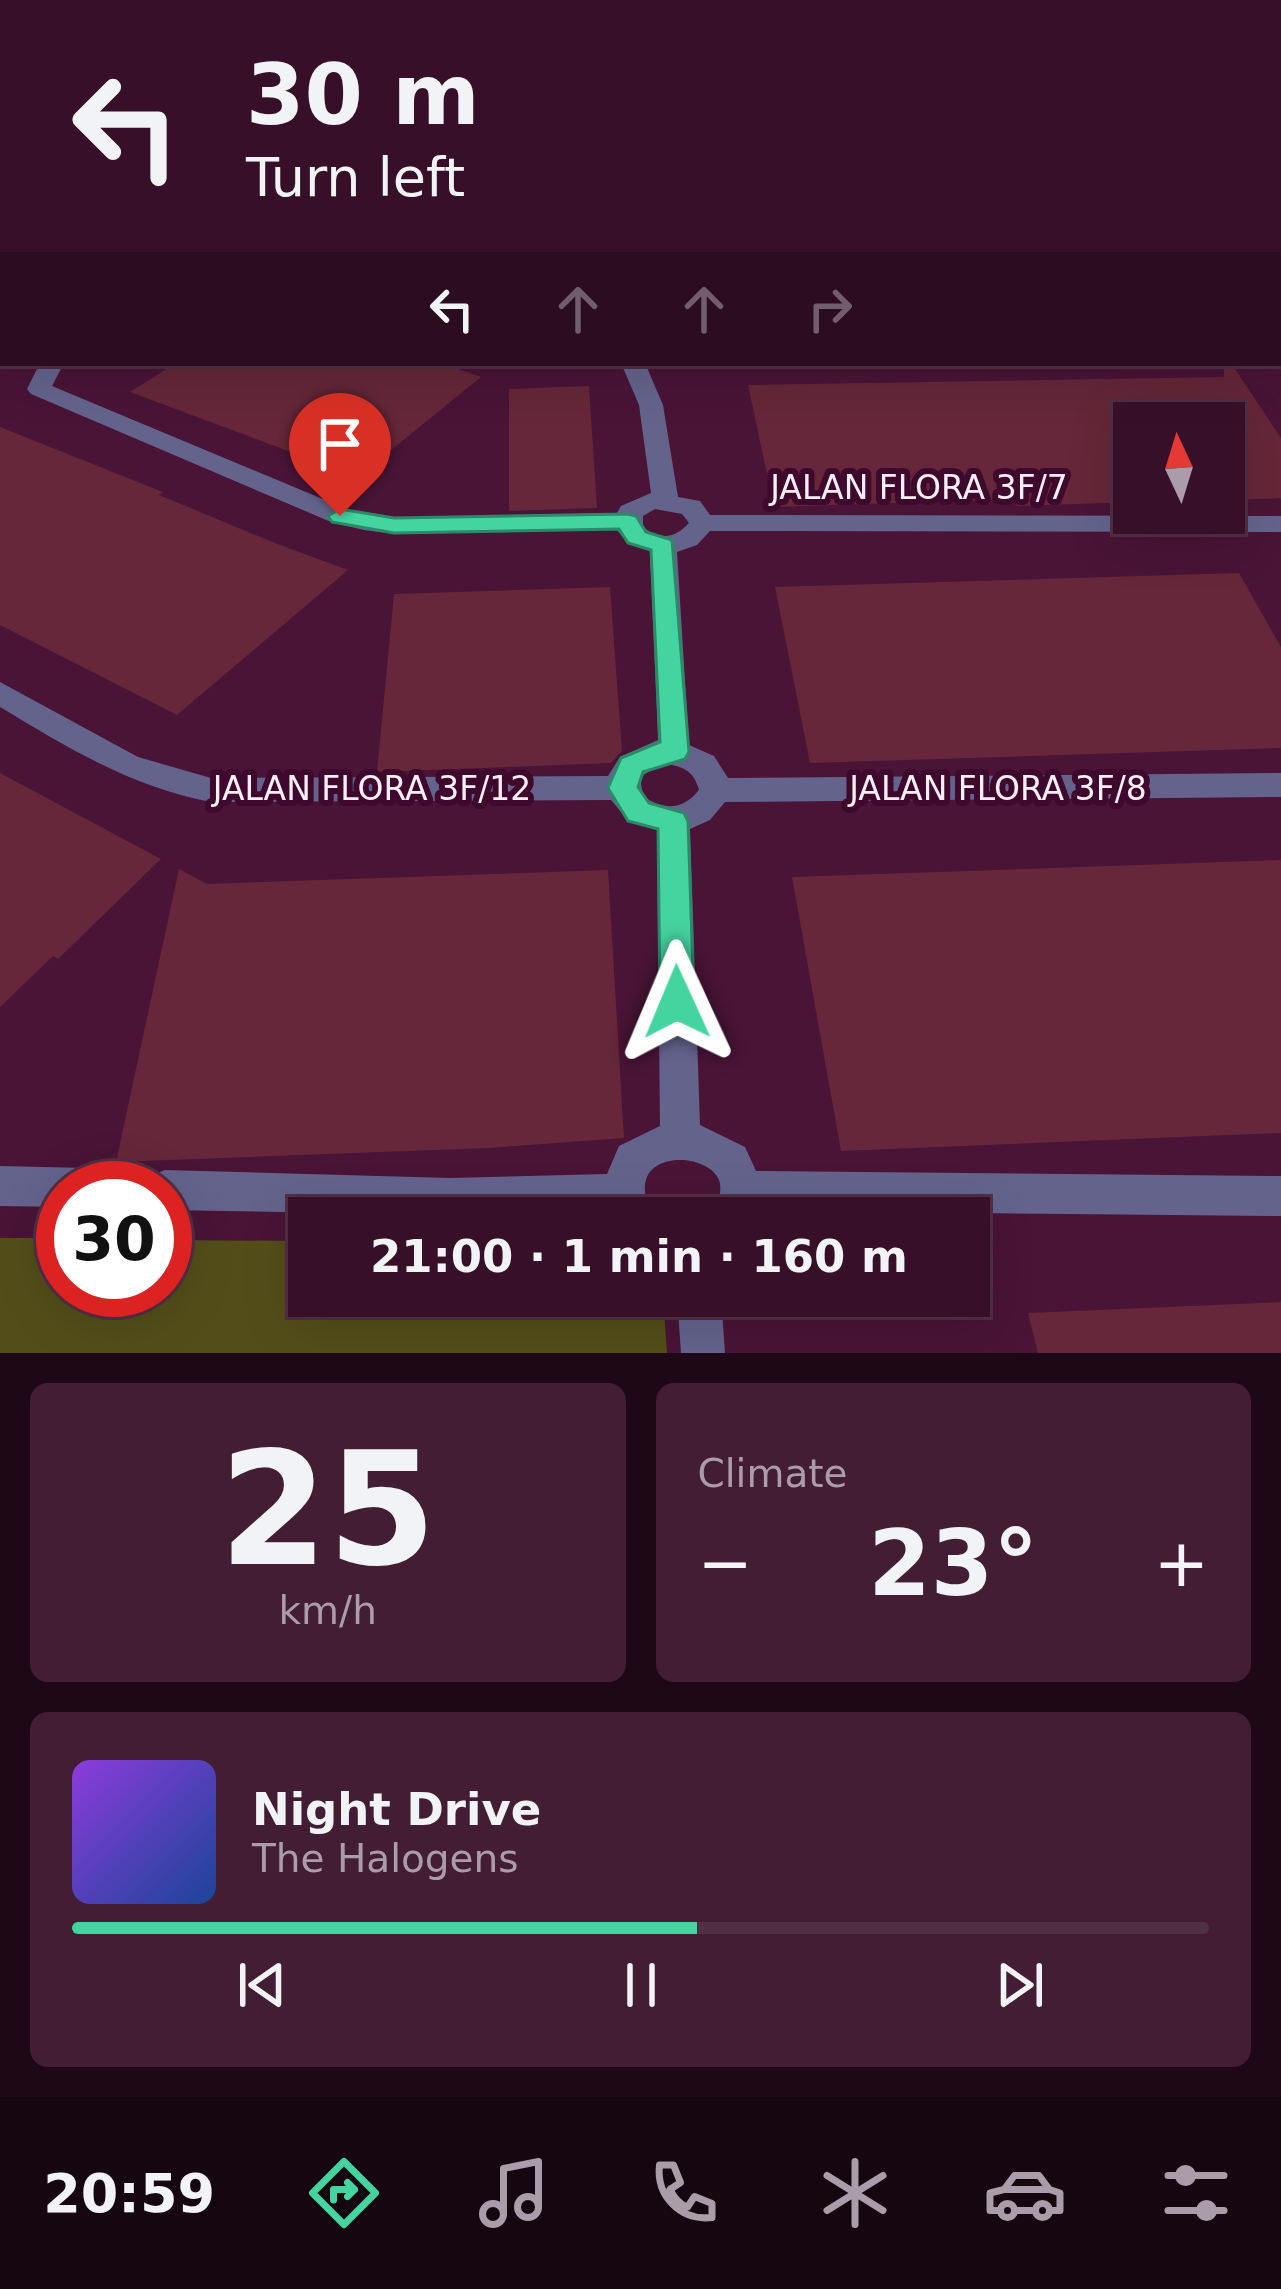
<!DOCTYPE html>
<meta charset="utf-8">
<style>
body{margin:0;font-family:"DejaVu Sans",sans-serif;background:#421d34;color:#f1f3f6;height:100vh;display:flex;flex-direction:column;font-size:45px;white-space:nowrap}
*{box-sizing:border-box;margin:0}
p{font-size:39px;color:#aa9ca8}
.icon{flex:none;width:66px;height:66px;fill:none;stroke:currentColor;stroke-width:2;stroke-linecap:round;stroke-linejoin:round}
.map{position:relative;height:1353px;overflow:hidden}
.panel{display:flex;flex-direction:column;gap:30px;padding:30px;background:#1e0816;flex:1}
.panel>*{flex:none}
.guide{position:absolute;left:0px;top:0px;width:1281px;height:366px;box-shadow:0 12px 48px #0002,0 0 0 3px #512f45;background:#370f28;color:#f1f3f6;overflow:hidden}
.needle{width:78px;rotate:356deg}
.controls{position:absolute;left:1113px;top:402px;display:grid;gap:24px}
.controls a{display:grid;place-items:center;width:132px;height:132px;border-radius:0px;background:#370f28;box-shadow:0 12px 48px #0002,0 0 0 3px #512f45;font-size:60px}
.speed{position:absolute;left:36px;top:1161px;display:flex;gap:24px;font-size:60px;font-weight:700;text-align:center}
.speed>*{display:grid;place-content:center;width:156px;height:156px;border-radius:50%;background:#370f28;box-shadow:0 12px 48px #0002,0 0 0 3px #512f45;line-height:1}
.speed .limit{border:18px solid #d22;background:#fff;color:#111}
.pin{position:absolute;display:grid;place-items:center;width:102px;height:102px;color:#fff;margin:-123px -51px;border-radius:50% 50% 50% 0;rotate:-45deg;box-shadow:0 0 12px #0007}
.pin .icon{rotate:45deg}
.me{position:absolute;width:132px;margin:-66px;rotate:359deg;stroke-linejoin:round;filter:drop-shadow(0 0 9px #0008)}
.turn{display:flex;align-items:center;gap:42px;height:252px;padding:0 48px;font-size:54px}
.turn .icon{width:156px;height:156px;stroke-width:2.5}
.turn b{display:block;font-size:84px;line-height:102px}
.lanes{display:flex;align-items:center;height:114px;padding:0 48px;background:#0003;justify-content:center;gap:60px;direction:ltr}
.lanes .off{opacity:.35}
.big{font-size:90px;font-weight:700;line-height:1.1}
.panel .widget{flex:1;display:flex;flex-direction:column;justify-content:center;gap:18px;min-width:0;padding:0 42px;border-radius:18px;background:#421d34}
.panel .dial{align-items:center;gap:0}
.dial b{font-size:156px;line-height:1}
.song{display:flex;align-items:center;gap:36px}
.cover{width:144px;height:144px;border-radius:18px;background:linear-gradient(135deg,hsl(270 70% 55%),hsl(220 70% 35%))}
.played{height:12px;border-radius:6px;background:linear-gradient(90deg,#44d4a0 55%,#512f45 55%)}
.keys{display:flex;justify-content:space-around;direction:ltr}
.heat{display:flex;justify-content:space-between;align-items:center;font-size:66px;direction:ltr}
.panel .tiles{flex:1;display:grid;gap:30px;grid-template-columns:1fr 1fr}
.widget:last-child{grid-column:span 2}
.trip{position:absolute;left:288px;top:1197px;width:702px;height:120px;border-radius:0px;background:#370f28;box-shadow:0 12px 48px #0002,0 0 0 3px #512f45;font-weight:700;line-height:120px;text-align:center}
.tabs{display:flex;height:192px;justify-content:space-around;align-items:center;background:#160610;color:#aa9ca8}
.tabs .icon{width:84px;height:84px}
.tabs .on{color:#44d4a0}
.tabs b{font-size:54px;color:#f1f3f6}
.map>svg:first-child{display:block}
.green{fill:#534e19}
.building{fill:#652739}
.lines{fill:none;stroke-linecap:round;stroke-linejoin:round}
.minor{fill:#64638c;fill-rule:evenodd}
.route{fill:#44d4a0;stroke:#2c8a68;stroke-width:3}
.labels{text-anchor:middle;stroke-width:12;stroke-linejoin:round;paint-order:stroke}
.street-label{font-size:33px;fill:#fceef5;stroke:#3e092c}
</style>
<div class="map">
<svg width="1281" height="1353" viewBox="0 0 1281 1353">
<rect width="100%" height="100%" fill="#491436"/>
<path class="green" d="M0 1238H63V1290H165V1240L309 1241V1296H663L667 1353H0Z"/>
<path class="building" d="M176 363H440L481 377 358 477 130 392Z
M1224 363H1231L1281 438V498L1236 500 1224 480V423H1134V502L1017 506 1015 499 774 507 748 385 1224 377Z
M589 386 597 508 509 511V389Z
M0 427 163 492 159 495 275 543 348 570 177 715 0 625Z
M1239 573 1281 647V748L810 763 775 587Z
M610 587 622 751 611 763 377 772 394 594Z
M0 773 161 859 58 959 53 956 0 1007Z
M1281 860V1133L841 1151 792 877Z
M179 869 207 884 608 870 624 1138 489 1148 116 1162Z
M1281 1302V1353H1038L1028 1313Z"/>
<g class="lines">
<path class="minor" d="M35 0H57L60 3H38Z
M479 0H522L525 3H482Z
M812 0H882L879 3Z
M1163 0H1196L1198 2 1166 3Z
M1278 15 1281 16V26L1278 25Z
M0 112H3V124H0Z
M0 176H3V188H0Z
M1278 205H1281V217H1278Z
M1278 337H1281V351H1278Z
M40 363H64L52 386 349 510 394 518 617 513 621 506 651 493 639 405 621 363H645L663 405 678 497 700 501 710 515 1281 516V532L710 531 697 545 677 552 689 745 714 756 728 778 1281 773V797L725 802 710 820 690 829 700 1125 745 1147 756 1171 1281 1176V1216L758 1211 757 1218H715C717 1207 723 1190 719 1180 708 1155 654 1152 646 1180 642 1191 649 1207 651 1218L165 1210V1188H145L150 1176 165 1170 450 1178 607 1174 619 1146 660 1126 657 830 627 819 611 800 211 802C132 787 68 748 0 707V682L138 757 211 778 608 776 620 757 658 740 650 551 628 543 616 529 394 534 364 530 331 522 31 394 27 389ZM655 509 682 514 689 523C674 539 660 540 643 527V516ZM662 764C681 765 694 770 699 790 683 810 664 811 643 796L640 777Z
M0 1166 86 1168 101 1174 107 1188H63V1207L0 1206Z
M677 1296H721L725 1353H681Z"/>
</g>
<path class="route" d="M340 509 394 518 627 514 636 516 646 532 672 540 689 752 685 759 643 772 638 787 649 803 684 813 688 821 694 1002 689 1012 677 1017 665 1012 660 1002 658 829 628 821 608 788 621 758 660 742 651 550 628 543 619 529 394 533 332 522 328 516Z"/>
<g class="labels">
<g class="street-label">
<text x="919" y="499">JALAN FLORA 3F/7</text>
<text x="372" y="800">JALAN FLORA 3F/12</text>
<text x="998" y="800">JALAN FLORA 3F/8</text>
</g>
</g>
</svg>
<div class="controls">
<a><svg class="needle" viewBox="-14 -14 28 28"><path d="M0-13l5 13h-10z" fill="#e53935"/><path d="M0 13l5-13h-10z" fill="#aa9ca8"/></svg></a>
</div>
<div class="speed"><div class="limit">30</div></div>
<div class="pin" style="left:340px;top:516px;background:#d93025"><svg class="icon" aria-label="arrive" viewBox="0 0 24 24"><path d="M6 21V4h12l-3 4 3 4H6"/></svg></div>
<svg class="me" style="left:677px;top:1002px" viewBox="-20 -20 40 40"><path d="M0-17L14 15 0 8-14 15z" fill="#44d4a0" stroke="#fff" stroke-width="4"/></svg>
<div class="trip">21:00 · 1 min · 160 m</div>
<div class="guide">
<div class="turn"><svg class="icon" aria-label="left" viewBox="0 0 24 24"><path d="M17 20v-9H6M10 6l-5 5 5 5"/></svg><div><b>30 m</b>Turn left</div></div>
<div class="lanes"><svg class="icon" aria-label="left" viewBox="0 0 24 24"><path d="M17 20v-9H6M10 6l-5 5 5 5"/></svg><svg class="icon off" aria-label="ahead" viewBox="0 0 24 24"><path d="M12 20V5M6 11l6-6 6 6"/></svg><svg class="icon off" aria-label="ahead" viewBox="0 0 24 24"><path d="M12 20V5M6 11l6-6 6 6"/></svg><svg class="icon off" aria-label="right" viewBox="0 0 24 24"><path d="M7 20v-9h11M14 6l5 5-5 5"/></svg></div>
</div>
</div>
<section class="panel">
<div class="tiles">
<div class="widget dial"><b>25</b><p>km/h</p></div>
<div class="widget"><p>Climate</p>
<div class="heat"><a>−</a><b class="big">23°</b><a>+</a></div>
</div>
<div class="widget">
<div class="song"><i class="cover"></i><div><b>Night Drive</b><p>The Halogens</p></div></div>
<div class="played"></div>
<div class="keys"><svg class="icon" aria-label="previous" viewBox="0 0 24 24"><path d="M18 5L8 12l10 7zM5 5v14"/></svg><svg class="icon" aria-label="pause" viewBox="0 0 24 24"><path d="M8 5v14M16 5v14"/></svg><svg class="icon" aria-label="next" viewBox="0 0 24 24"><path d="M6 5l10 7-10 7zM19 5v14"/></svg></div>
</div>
</div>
</section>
<nav class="tabs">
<b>20:59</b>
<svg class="icon on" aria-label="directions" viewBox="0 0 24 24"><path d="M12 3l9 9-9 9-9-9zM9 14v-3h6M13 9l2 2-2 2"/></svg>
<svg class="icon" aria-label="music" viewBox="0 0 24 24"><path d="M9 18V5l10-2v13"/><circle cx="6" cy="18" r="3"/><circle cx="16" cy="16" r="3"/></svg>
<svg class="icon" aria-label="phone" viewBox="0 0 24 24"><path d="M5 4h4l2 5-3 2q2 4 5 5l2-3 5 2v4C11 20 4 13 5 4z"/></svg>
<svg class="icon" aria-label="climate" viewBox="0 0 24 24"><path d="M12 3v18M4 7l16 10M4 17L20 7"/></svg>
<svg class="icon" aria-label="car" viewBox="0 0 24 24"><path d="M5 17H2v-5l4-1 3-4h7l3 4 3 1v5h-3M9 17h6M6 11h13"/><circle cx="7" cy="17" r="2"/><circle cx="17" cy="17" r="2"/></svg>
<svg class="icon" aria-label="filters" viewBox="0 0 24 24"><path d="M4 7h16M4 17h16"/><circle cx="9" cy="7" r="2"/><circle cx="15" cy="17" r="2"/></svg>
</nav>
